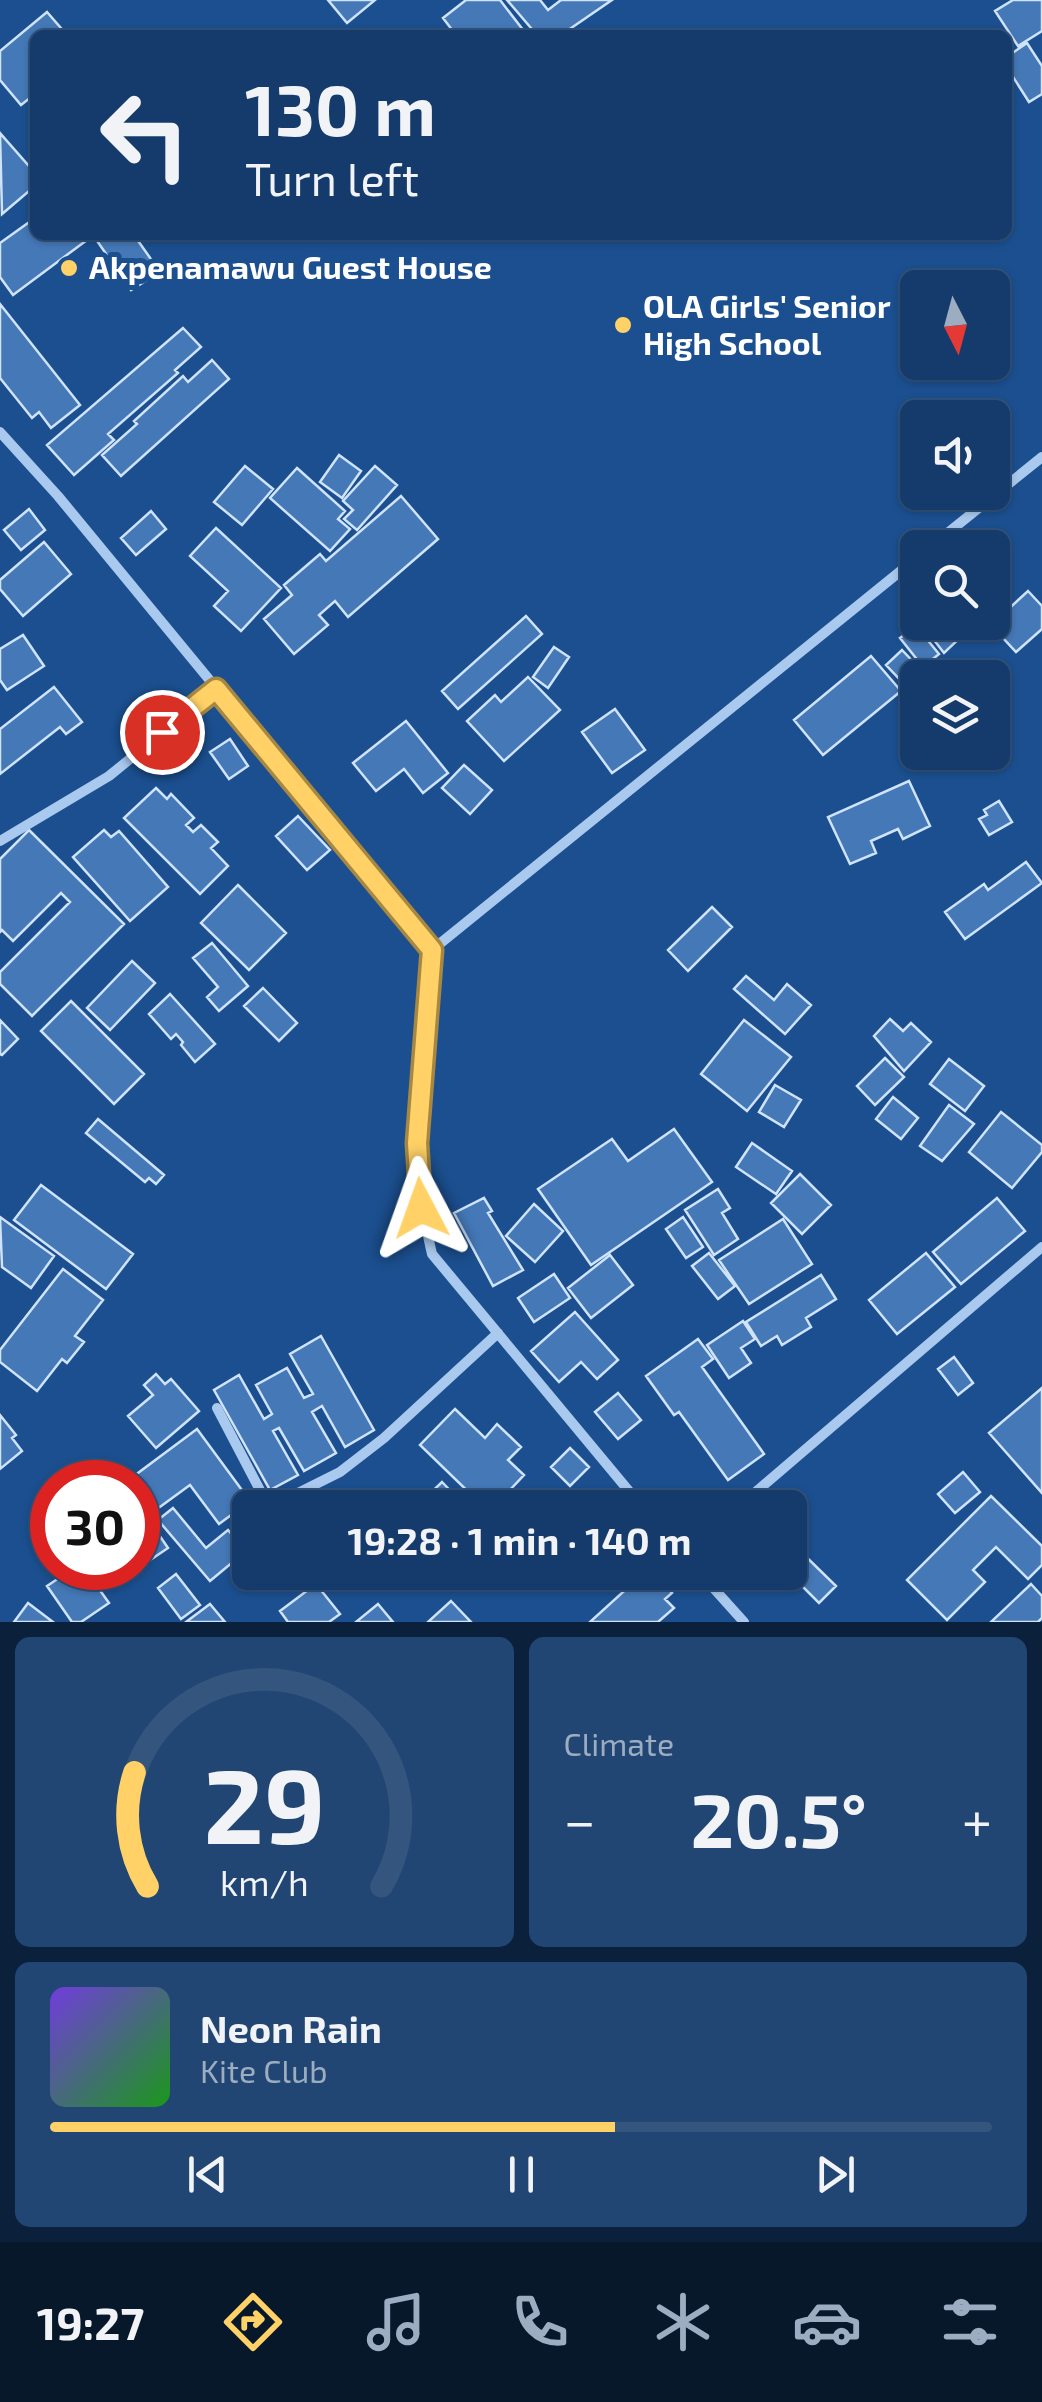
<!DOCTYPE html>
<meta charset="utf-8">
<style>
body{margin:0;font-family:"Exo 2",sans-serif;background:#214673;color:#f1f3f6;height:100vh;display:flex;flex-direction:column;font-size:38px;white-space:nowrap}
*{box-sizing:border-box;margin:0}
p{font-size:32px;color:#9dadc1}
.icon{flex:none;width:55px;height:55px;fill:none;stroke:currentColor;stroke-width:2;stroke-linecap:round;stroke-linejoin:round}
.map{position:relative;height:1622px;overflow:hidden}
.drawer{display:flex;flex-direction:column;gap:15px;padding:15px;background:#0b203b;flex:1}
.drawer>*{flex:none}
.guide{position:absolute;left:30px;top:30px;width:982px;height:210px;border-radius:15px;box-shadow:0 2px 8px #0004,0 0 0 2px #33557e;background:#143b6b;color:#f1f3f6;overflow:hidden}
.needle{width:65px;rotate:174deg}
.tools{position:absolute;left:900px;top:270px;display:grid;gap:20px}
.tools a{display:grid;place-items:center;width:110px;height:110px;border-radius:15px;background:#143b6b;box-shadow:0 2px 8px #0004,0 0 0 2px #33557e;font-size:50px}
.speed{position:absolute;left:30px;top:1460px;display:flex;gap:20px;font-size:50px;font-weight:700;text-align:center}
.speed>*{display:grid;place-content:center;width:130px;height:130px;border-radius:50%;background:#143b6b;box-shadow:0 2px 8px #0004,0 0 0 2px #33557e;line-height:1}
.speed .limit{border:15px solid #d22;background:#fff;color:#111}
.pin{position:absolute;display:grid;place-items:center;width:85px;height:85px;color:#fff;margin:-42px;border:5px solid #fff;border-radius:50%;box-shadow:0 2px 10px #0007}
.me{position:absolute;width:110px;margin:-55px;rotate:356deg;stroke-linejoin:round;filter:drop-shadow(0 0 8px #0008)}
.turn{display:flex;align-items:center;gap:35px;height:210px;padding:0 50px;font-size:45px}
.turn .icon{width:130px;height:130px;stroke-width:2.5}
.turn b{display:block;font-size:70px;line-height:85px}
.big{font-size:75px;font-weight:700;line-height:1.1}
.drawer .tile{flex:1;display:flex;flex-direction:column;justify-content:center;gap:15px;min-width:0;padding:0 35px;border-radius:15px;background:#214673}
.drawer .dial{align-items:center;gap:0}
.dial svg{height:260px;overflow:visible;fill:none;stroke:#33557e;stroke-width:7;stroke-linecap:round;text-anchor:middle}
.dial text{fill:#f1f3f6;stroke:none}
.song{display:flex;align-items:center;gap:30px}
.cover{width:120px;height:120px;border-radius:15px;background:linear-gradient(135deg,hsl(260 70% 55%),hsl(120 70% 35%))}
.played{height:10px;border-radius:5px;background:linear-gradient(90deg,#ffd166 60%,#33557e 60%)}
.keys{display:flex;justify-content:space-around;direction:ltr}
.heat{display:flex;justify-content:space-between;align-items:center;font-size:55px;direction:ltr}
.drawer .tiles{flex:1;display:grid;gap:15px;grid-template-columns:1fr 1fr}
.tile:last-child{grid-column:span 2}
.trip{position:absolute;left:232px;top:1490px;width:575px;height:100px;border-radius:15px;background:#143b6b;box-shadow:0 2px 8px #0004,0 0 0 2px #33557e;font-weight:700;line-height:100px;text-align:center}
.tab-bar{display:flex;height:160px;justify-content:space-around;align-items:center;background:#08182b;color:#9dadc1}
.tab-bar .icon{width:70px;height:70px}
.tab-bar .selected{color:#ffd166}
.tab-bar b{font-size:45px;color:#f1f3f6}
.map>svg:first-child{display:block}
.building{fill:#4478b7;stroke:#cfe3fa;stroke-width:2.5}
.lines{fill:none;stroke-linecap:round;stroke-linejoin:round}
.street{stroke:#a9c9ee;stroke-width:10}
.route-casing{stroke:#a68842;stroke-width:25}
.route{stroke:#ffd166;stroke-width:18}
.poi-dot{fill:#ffd166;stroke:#1b4f8f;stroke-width:4}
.labels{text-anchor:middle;stroke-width:10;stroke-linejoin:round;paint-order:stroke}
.poi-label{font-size:32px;font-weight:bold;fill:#fff;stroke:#1b4f8f;text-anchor:start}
</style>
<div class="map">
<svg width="1042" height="1622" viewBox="0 0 1042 1622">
<rect width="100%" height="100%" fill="#1b4f8f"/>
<path class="building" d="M328 0H375L347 23Z
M466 0H500L527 35H456L443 18Z
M507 0H540L548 10 561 0H612L561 35H537Z
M1013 0H1042V31L1018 46 995 11Z
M47 12 67 35H35V94L21 105 0 80V51Z
M1027 43 1042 66V94L1029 102 1008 69V56Z
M0 133 35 173V186L2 214Z
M35 218V235L91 237 13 295 0 277V243Z
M93 235H134L160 272 131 290Z
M0 304 80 405 51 428 39 412 32 418 0 378Z
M183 328 201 347 175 370 178 373 108 434 114 440 74 475 47 445Z
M212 360 229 379 121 476 102 455 137 424 134 421 183 376 188 382Z
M339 455 361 471 342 498 320 482Z
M245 466 273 489 242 525 214 502Z
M375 466 397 485 357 530 344 519 353 510 343 501Z
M297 468 345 511 338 519 350 529 330 551 270 498Z
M401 496 438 539 348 617 335 601 319 615 328 625 294 654 264 619 292 595 284 585 320 554 326 561Z
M29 509 45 530 21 550 4 530Z
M151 511 166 529 136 555 121 538Z
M216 528 281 588 241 631 214 606 228 591 190 556Z
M44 542 71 574 23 616 0 589V580Z
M1028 591 1042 606V629L1016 652 991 625Z
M526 616 542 634 458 709 442 691Z
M920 622H951L963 635 944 653Z
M916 626 939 654 923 667 900 638Z
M23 635 44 666 7 690 0 680V649Z
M554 647 569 657 548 688 533 677Z
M902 650 922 671 906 686 886 665Z
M871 656 901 691 823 755 794 720Z
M528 677 560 710 504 761 467 721 495 695 501 702Z
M54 687 82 722 66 734 60 727 0 774V729Z
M615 709 645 750 612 773 582 732Z
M406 721 448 773 423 793 404 769 376 791 353 763Z
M230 739 248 766 229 779 210 752Z
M464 765 492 790 470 814 442 788Z
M909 781 930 826 903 839 898 829 871 841 876 853 850 864 828 817Z
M156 788 167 799 171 794 194 818 186 825 193 832 201 825 218 842 211 848 228 866 200 894 124 818Z
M999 801 1012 822 989 835 979 819 987 815 984 810Z
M298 816 330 850 307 870 276 836Z
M29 830 124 924 32 1016 0 984V972L70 902 61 893 13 941 2 930 0 932V859Z
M104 830 111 837 119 831 168 887 130 921 73 857Z
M1026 862 1042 883 965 939 945 912 984 884 988 890Z
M238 885 286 933 249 970 201 923Z
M712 907 732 927 688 971 668 950Z
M212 943 248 986 219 1011 207 997 218 987 193 958Z
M132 961 155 983 110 1030 87 1008Z
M746 976 774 1000 787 984 811 1005 785 1034 734 989Z
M263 988 297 1023 279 1041 244 1006Z
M170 994 215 1044 195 1062 181 1045 183 1042 176 1034 171 1039 149 1014Z
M71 1001 144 1074 114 1104 41 1031Z
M890 1019 903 1031 911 1023 931 1042 904 1071 874 1036Z
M0 1020 18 1039 2 1055 0 1054Z
M744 1020 791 1057 747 1111 701 1074Z
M885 1058 904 1077 875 1105 857 1086Z
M949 1059 984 1086 965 1111 930 1084Z
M775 1085 801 1100 784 1127 759 1112Z
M893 1097 918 1118 901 1139 876 1119Z
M949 1105 974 1124 942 1161 920 1146Z
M1001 1112 1042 1145V1152L1012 1188 969 1152Z
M98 1119 164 1175 156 1184 149 1178 145 1182 86 1133Z
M674 1129 712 1182 591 1265 538 1189 612 1139 628 1161Z
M752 1143 792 1171 776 1194 736 1167Z
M800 1174 831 1205 802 1234 771 1203Z
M41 1185 133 1254 106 1289 14 1220Z
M718 1189 730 1208 722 1213 738 1239 714 1255 685 1210Z
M484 1198 492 1211 488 1213 523 1270 493 1286 454 1213Z
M997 1198 1025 1231 961 1284 933 1252Z
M534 1204 563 1231 535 1262 506 1236Z
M0 1217 54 1256 31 1288 2 1267Z
M683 1217 703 1247 686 1258 666 1229Z
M783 1219 812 1264 749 1304 719 1260Z
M709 1253 735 1286 718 1299 692 1266Z
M926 1253 955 1287 897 1334 869 1300Z
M610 1255 633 1285 591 1318 568 1288Z
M63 1269 103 1300 75 1336 84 1342 67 1363 62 1359 37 1391 0 1362V1350Z
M554 1274 570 1298 534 1322 518 1298Z
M821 1275 836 1299 806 1318 811 1327 782 1345 777 1336 761 1346 746 1322Z
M575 1312 618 1360 597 1379 581 1362 559 1382 531 1351Z
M743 1321 755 1339 741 1348 751 1363 729 1378 707 1345Z
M321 1336 374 1430 345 1447 322 1406 312 1412 336 1453 304 1471 279 1428 273 1431 298 1475 270 1490 214 1390 239 1375 264 1419 272 1414 256 1385 287 1368 304 1398 313 1394 290 1354Z
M698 1339 713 1359 702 1367 764 1454 728 1480 679 1412 674 1415 646 1376Z
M954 1357 973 1383 958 1395 938 1369Z
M156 1374 165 1384 171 1379 199 1411 156 1448 128 1416 153 1395 144 1385Z
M1042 1388V1493L989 1433Z
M618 1393 641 1420 618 1439 595 1412Z
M455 1409 485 1438 497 1424 521 1447 508 1460 524 1475 493 1508H485L420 1445Z
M0 1415 16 1435 12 1438 22 1451 0 1469Z
M197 1429 250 1501 219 1524 190 1485 153 1512 138 1490V1482L130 1479Z
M570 1448 589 1467 570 1486 551 1467Z
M963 1472 980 1492 955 1513 938 1494Z
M442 1482 467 1508H424L420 1503Z
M991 1496 1042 1546V1565L1028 1579 996 1547 973 1570 985 1582 947 1620 907 1580Z
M173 1508 206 1548 228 1530 246 1551 210 1581 158 1520Z
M142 1510 168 1548 109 1588 94 1568H138V1513Z
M790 1541 836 1586 819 1603 788 1572Z
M74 1568H84L109 1603 81 1622H72L47 1586Z
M645 1572H653L672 1593 665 1599 674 1608 658 1622H590Z
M176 1574 200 1605 181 1619 158 1588Z
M316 1584 340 1614 329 1622H288L280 1611Z
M1031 1584 1042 1596V1618L1038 1622H991Z
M451 1601 471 1622H428Z
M28 1603 53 1622H14Z
M210 1604 225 1622H186Z
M378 1604 393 1622H356Z"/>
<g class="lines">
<path class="street" d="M0 432 58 496 432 950C424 1053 407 1152 432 1254L643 1508
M929 548 1042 457
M0 841 109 776 216 689
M432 950 918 557
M217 1408 262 1494 282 1501 340 1472 384 1438 498 1333
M737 1508 1042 1247
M699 1572 744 1622"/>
</g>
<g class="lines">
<defs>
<path id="route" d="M162 732 216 689 432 950 417 1143 421 1208"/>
</defs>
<use href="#route" class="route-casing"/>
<use href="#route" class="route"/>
</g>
<g class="poi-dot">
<circle cx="69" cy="268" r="10"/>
<circle cx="623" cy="325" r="10"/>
</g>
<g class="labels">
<g class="poi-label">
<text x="89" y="279">Akpenamawu Guest House</text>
<text x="643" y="318">OLA Girls' Senior<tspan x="643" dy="37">High School</tspan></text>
</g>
</g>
</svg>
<div class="tools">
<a><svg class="needle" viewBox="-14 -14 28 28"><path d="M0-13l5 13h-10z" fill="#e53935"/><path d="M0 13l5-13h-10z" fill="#9dadc1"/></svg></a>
<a><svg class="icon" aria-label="sound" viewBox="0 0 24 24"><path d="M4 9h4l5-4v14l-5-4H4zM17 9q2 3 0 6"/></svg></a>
<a><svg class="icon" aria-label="search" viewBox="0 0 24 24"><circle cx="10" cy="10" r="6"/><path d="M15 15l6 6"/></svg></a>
<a><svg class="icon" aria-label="layers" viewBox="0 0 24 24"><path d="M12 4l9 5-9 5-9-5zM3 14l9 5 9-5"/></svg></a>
</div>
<div class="speed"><div class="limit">30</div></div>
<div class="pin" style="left:162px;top:732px;background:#d93025"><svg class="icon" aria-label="arrive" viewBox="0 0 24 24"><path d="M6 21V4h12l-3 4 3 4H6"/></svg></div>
<svg class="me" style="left:421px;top:1208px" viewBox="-20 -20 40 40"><path d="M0-17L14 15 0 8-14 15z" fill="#ffd166" stroke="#fff" stroke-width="4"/></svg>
<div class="trip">19:28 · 1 min · 140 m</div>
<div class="guide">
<div class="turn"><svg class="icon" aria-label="left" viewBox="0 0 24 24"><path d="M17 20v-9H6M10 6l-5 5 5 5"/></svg><div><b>130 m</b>Turn left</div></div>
</div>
</div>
<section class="drawer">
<div class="tiles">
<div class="tile dial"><svg viewBox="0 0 100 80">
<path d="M14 69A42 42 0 1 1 86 69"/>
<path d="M14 69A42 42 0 0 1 10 34" stroke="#ffd166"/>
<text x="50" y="56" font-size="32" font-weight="700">29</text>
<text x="50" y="72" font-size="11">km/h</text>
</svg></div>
<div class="tile"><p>Climate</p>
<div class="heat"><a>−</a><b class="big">20.5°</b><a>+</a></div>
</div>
<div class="tile">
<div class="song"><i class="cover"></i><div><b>Neon Rain</b><p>Kite Club</p></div></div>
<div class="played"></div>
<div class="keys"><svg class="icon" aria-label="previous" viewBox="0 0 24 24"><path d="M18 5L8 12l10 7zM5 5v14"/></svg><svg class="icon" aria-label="pause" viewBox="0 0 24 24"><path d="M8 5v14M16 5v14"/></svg><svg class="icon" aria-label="next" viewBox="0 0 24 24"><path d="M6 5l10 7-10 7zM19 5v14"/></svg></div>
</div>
</div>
</section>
<nav class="tab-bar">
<b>19:27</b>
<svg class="icon selected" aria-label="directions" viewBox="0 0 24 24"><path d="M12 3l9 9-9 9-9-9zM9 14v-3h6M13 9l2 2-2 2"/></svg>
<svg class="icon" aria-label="music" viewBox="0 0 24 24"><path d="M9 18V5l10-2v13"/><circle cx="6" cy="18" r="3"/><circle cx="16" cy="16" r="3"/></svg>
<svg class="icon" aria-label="phone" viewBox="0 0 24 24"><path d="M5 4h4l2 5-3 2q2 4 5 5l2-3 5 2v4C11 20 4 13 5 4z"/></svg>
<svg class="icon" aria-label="climate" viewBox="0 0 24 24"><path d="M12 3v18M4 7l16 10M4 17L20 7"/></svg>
<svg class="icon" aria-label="car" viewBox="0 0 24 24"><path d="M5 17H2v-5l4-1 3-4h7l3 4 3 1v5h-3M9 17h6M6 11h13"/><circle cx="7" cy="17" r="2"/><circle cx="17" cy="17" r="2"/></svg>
<svg class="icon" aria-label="filters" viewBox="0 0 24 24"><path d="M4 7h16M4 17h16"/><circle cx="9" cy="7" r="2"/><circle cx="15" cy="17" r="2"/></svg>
</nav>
